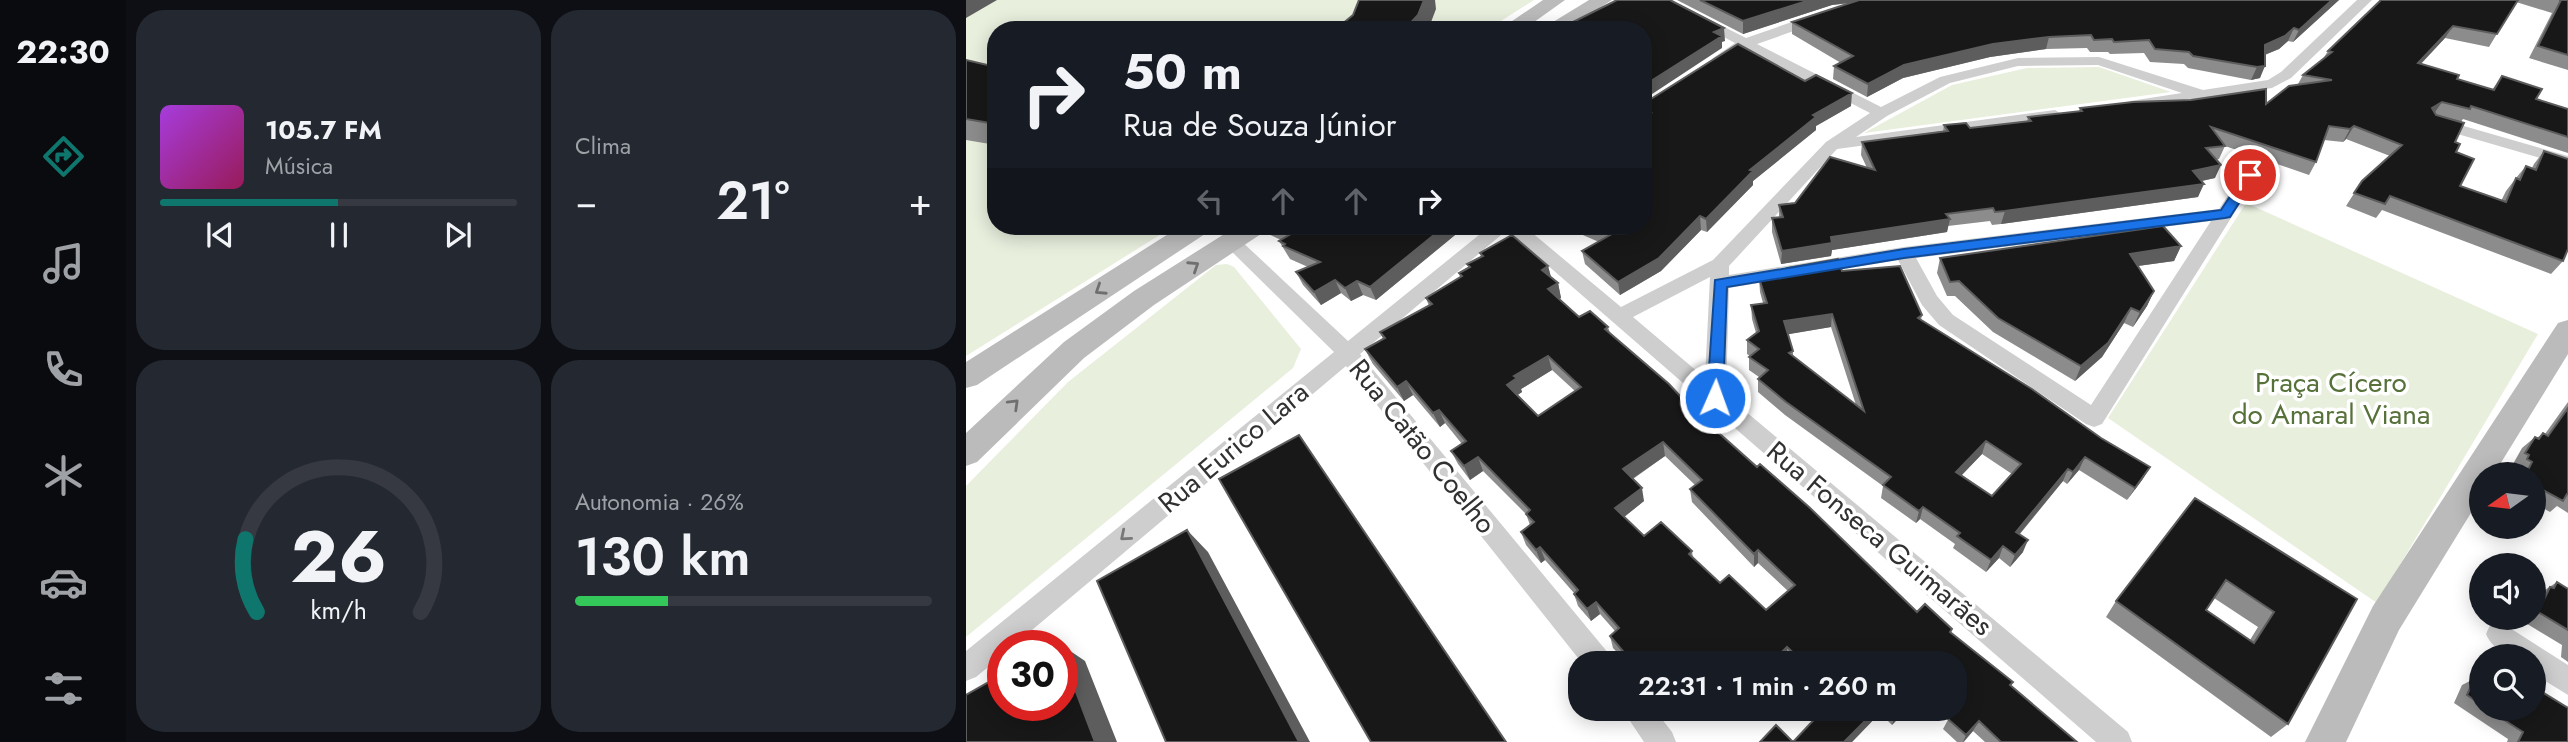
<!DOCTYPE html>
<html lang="pt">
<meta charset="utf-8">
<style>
body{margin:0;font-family:Jost,sans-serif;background:#242831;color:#f1f3f6;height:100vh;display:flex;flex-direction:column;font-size:26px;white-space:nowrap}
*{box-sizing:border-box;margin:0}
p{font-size:23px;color:#9ea1a6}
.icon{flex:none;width:38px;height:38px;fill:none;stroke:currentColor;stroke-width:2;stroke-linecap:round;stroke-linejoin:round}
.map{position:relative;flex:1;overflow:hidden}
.panel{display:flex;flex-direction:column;gap:10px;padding:10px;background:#0d0f14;width:840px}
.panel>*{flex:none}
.banner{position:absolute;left:21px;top:21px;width:665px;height:214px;border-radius:28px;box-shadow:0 4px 18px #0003;background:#171b24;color:#f1f3f6;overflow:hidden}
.needle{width:46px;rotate:256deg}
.buttons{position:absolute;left:1503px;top:462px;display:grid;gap:14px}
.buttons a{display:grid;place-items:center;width:77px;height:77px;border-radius:50%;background:#171b24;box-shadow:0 4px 18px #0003;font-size:35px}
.speed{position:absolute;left:21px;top:630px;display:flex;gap:14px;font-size:35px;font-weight:700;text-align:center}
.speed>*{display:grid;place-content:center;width:91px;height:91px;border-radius:50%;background:#171b24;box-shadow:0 4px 18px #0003;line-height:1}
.speed .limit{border:10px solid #d22;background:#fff;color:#111}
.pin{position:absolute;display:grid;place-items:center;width:60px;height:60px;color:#fff;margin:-30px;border:4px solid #fff;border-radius:50%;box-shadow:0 2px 7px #0007}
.me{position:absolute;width:77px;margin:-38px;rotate:2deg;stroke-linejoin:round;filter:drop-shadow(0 0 5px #0008)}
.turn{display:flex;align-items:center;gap:24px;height:147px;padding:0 21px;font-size:32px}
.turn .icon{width:91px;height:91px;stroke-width:2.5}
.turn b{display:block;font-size:49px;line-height:60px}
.lanes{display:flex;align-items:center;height:66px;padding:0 21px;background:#0003;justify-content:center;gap:35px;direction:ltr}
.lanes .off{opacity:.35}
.big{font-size:52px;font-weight:600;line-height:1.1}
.panel .tile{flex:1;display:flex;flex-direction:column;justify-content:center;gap:10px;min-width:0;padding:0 24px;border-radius:28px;background:#242831}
.panel .dial{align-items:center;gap:0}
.dial svg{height:182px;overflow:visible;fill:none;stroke:#363941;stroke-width:7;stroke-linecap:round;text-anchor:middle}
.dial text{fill:#f1f3f6;stroke:none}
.song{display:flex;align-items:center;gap:21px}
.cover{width:84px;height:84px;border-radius:10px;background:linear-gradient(135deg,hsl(280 70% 55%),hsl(330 70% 35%))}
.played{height:7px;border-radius:4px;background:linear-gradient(90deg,#0f766e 50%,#363941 50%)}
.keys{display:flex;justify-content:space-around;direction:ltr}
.heat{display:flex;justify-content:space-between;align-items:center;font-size:38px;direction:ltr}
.charge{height:10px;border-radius:5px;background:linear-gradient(90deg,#34c759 26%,#363941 0)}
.panel .tiles{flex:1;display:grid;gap:10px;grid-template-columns:repeat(2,1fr)}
.trip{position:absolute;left:602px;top:651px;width:399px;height:70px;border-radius:28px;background:#171b24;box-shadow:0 4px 18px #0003;font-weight:600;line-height:70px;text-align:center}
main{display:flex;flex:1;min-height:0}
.tab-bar{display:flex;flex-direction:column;width:126px;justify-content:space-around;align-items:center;background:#090b0e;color:#9ea1a6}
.tab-bar .icon{width:49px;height:49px}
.tab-bar .active{color:#0f766e}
.tab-bar b{font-size:32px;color:#f1f3f6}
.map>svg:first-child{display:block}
.green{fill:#e8efdd}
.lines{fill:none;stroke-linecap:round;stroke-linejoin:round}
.street{fill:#cecece;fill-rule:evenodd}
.secondary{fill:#bbb;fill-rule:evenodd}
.wall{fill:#8c8c8c;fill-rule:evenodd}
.shaded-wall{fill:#5d5d5d}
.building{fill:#181818;stroke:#5d5d5d;stroke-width:2;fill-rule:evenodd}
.oneway{stroke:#6f6f6f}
.oneway2{stroke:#787878}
.route{fill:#1a73e8;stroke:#114b97;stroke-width:2}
.labels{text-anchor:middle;stroke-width:7;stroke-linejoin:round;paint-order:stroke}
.park-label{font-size:28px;fill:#567139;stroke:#fff}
.street-label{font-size:28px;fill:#313131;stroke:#fff}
</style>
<main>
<nav class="tab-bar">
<b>22:30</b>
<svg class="icon active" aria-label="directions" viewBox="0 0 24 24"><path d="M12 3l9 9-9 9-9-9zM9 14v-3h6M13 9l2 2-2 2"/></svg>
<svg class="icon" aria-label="music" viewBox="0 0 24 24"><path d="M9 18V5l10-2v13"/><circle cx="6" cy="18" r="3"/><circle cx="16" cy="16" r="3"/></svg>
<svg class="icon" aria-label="phone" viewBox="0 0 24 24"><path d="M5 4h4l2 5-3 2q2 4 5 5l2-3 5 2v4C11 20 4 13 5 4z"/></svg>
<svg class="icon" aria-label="climate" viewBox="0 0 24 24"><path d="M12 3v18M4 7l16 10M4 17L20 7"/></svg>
<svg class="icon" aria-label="car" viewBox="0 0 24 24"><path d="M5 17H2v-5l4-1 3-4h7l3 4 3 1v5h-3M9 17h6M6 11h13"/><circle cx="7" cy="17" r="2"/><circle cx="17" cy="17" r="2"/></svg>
<svg class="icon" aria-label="filters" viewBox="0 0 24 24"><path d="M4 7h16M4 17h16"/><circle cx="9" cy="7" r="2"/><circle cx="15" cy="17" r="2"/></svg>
</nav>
<section class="panel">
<div class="tiles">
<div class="tile">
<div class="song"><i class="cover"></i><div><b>105.7 FM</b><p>Música</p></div></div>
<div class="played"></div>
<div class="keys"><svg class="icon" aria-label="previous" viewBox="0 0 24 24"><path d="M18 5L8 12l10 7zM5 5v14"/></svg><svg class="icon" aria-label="pause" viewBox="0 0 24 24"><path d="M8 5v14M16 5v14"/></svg><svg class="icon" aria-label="next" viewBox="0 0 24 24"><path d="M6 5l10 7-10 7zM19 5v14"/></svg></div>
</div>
<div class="tile"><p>Clima</p>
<div class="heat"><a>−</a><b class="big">21°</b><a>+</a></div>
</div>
<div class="tile dial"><svg viewBox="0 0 100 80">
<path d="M14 69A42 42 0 1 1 86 69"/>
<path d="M14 69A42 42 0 0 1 9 37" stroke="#0f766e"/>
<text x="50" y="56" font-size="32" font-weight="700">26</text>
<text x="50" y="72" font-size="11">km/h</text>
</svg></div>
<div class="tile"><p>Autonomia · 26%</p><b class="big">130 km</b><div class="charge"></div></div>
</div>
</section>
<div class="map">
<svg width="1602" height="742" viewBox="0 0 1602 742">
<rect width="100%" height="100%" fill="#fff"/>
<path class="green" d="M0 0H568L521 30H30V226H208L0 356Z
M1133 67 1205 92 898 133 986 85 1061 68Z
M1280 203 1572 334 1411 603 1142 418Z
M261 264 268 267 335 349 327 368 0 637V486L102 382 250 265Z"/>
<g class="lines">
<path class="street" d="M688 0H705L780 38 849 14H859V20L791 44 915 107 974 77 1052 58 1133 57 1237 90 1302 80 1315 72 1391 0H1406L1325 78 1306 88 1169 109 1161 104 1164 101 1216 93 1132 65 1052 66 984 83 921 116 890 137 1089 110 1097 115 1089 120 871 149 763 266V275L938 247 1253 209 1278 171H1290L1292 175 1136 424 1128 427 1120 424 973 325 956 305 932 260 763 288 760 395 1162 732 1166 742H1130L541 230 394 354 643 654 646 663H616L380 366 47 646H37V655L10 677 0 681V651L368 352 260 246 257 242 260 238H272L382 341 524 226H558L655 307 747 260 860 142 904 113 780 49 757 64H747L745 61 747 58 769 43ZM1245 221 1125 405 987 315 971 296 950 258ZM744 277 739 378 667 317Z
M1470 118 1602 156V166L1464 126 1462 123Z
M1533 621 1602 665V695L1568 674V656C1548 656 1529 655 1520 634L1524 625Z
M656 709H688L706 732 710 742H678Z"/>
<path class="secondary" d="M577 0H599L557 30H533Z
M623 0H646L599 30H574Z
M215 226H246L242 232 11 385 0 388V362Z
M271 226H302L298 232 188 305 118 358 11 462 0 466V433L98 342 168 291Z
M1602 320V354L1528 474H1516V495L1433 630 1380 742H1339L1407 606 1592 323Z"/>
</g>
<path class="wall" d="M711 0H1373L1327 42 1322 41 1313 49 1299 55 1294 78 1285 80 1222 68 1218 64 1184 62 1178 53 1144 54 1142 52H1124L1121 48 1080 49 1024 57 937 78 901 97 867 79 868 66 875 63 826 34V22L885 3 866 5 777 34Z
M1415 0H1602V70L1563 58 1586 13 1550 2 1523 47 1479 38 1455 64 1491 79 1526 90 1536 76 1570 99 1602 109V153L1497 119 1495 122 1489 142 1494 186 1535 201 1540 191 1550 178 1560 166 1566 168 1568 164 1578 151 1597 261 1585 274 1416 210 1410 218 1380 206 1396 181 1424 156 1380 139 1377 142 1358 140 1350 162 1343 175 1259 146 1253 159 1250 160 1249 178 1236 181 1232 197 1035 224 1026 225 1024 221 982 226 981 232 866 250 865 256 815 264 806 232V218H813V205L829 203 901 168 895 155 896 142 977 131 978 125 1004 128 1061 121 1062 117 1113 111 1114 108 1300 104 1332 84 1337 75 1357 59 1362 51Z
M0 60 30 67V145L0 140Z
M677 104 885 106 850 126V130L787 181V185L741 232 735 230 695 271 654 295 619 264 616 251 633 242 596 226H677Z
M296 226H500L410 300 397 295 385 301 375 293 355 305 337 285 330 272 342 267 324 259 313 241 315 240 300 233Z
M1215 246 1208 261 1172 266 1188 291 1181 306 1167 327 1158 323 1136 357 1109 381 1027 332 989 296H981L971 273 974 258Z
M514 253 582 266 585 277 592 283 595 298 593 299 613 317 642 327 644 333 726 409 951 612 986 629 985 633 1047 682 1045 686 1111 742H1019L1007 731 998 742H991L977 729 983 718 973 709H989V663H825L821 659 816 663H661L647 648 644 636 649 631 634 614 625 621 612 606 608 594V593L579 560 575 563 560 545 555 532 564 525 560 514 517 471 504 480 492 464 485 451 496 444 479 423 474 427 447 395 438 401 406 363 399 349 417 339 414 332 463 306 460 298 494 277 493 273 503 267 501 264 515 257ZM586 370 609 391 572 416 551 395 556 392 555 389ZM699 456 729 485 724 489 726 502 788 567 792 563 822 591 800 610 754 583 727 558 726 551 678 536 658 517 678 501 667 479Z
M821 268 876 271 956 315 955 320 1135 438 1184 467 1176 480 1161 500 1113 470 1101 484 1097 481 1054 534 1057 552 1044 567 1033 558 1020 572 987 548 989 544 954 519 950 523 915 498 917 486 819 415 792 392V379L793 377 783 370V357L784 356 781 354V340L790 333 786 319 785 305 797 303 794 292 793 278 821 274ZM865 327 890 405 827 356V351L822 334ZM1016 454 1046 474 1026 496 996 475Z
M1602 402V513L1591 506 1584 512 1568 503V474H1553V473L1548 470 1550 466 1547 464 1556 448 1569 437 1571 438 1577 433 1579 434Z
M1229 498 1391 599 1322 724 1305 737 1140 617 1150 601ZM1248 598 1292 627 1284 640 1240 610Z
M1591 582 1602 589V662L1595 657 1596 645 1558 622 1560 618H1568V601L1570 596Z
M1516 666V709H1568L1602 742H1541L1542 739 1488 703 1496 685 1506 680 1511 668Z
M724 709H749L736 721Z
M858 709H941L926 725 914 713 886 742H827Z"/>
<path class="shaded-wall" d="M0 0H31L0 18Z
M458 0H469L470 9 462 30H438Z
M844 0H906L866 5 777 34V21Z
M1366 0H1373L1327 42 1333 30Z
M1487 26 1479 38 1444 75 1452 63Z
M758 28 759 41 756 42V48L677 100V86L748 32Z
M1328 28 1322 41 1313 49 1293 57 1299 45Z
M1083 37 1080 49 1024 57 937 78 901 97 902 84 938 65 1027 44Z
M1299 66 1294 78 1285 80 1291 67Z
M886 93 885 106 850 126V130L787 181V185L741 232 740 219 784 170 847 115Z
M1476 102 1467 115 1466 108Z
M1388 126 1380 139 1377 142 1384 129Z
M1255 165 1249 178 1221 184 1227 171Z
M1238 184 1232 197 1035 224 1039 211Z
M734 216 735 230 695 271 654 295 652 282Z
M984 219 981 232 866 250 865 256 815 264 816 251 865 237Z
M479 226H500L410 300 404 287Z
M1215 246 1208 261 1157 268 1164 254Z
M582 266 586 281 576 270Z
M369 280 375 293 355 305 348 292Z
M391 281 397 295 385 301 379 288Z
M592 283 595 298 585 304 582 289Z
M1188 291 1181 306 1167 327 1174 312Z
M1165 308 1158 323 1136 357 1109 381 1115 366Z
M866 314 865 327 818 335V321Z
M582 356 586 370 555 389 556 392 546 399 541 385 548 376Z
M440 381 447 395 438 401 431 387Z
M473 410 479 423 474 427 467 413Z
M1020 441 1016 454 987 484 990 472Z
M697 442 699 456 660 483 657 469Z
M512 457 517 471 504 480 498 466Z
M1119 457 1113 470 1101 484 1107 472Z
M1184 467 1176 480 1161 500 1169 488Z
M1102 469 1097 481 1045 544 1050 532Z
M676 488 678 501 653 521 649 508Z
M957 507 954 519 950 523 953 511Z
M221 530 242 552 344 742H333Z
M1062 540 1057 552 1044 567 1049 555Z
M1037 546 1033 558 1020 572 1025 560Z
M574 547 579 560 575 563 570 550Z
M792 550V563L788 567V554Z
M630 602 634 614 625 621 621 609Z
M91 642 119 661 151 742H129L96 655V646H93Z
M821 647V659L816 663H805Z
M736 709H749L736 721 734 711Z
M911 709H915L914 713 886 742H878Z
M935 709H941L926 725 929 715Z
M1013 721 1007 731 997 742 1000 735Z"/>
<path class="building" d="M393 0H458L452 15 438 30H369L387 15Z
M651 0H704L758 28 748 32 756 36 677 86V30H591Z
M734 0H844L777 21Z
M893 0H1366L1333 30 1328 28 1319 36 1299 45V66L1291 67 1227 56 1223 52 1189 49 1183 40 1148 42 1146 39 1128 40 1125 35 1083 37 1027 44 938 65 902 84 868 66 887 56 826 22Z
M1415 0H1552L1531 34 1487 26 1452 63 1493 75 1491 79 1528 90 1536 76 1576 89 1570 99 1602 109V137L1505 106 1504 109 1476 102 1466 108 1470 115 1498 123 1489 142 1494 144 1490 152 1508 159 1494 186 1540 202 1550 178 1554 180 1560 166 1570 170 1578 151 1602 159V249L1597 261 1424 196 1419 204 1388 193 1396 181 1436 145 1388 126 1384 129 1363 126 1350 162 1245 127 1259 146 1240 148 1255 165 1227 171 1238 184 1039 211 1029 212 1027 208 980 214 984 219 865 237 866 243 816 251 806 218 817 217 813 205 829 203 864 157 909 170 896 142 982 131 978 125 1000 123 1004 128 1065 121 1062 117 1116 111 1114 108 1167 102 1225 100 1300 89V104L1323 86 1366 80 1337 75 1366 52 1362 51Z
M1593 0H1602V55L1572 46 1595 0Z
M772 44 839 81 850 75 886 93 847 115 850 117 784 170 787 171 740 219 734 216 693 258 652 282 616 251 646 234 625 226H677V119L685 113 677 110V104Z
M0 60 30 67V124L0 119Z
M305 226H479L404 287 391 281 379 288 369 280 348 292 330 272 354 262 317 246 319 244 313 241 323 235Z
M1197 226 1215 246 1164 254 1188 291 1174 312 1165 308 1142 343 1115 366 1032 318 993 281 984 282 974 258Z
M546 235 582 266 576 270 592 283 582 289 613 317 624 311 642 327 639 329 703 384 726 409 791 467 794 464 843 507 951 612 959 604 986 629 984 632 1047 682 1044 685 1111 742H1035L1013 721 1000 735 982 719 990 710 989 709V663H838L821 647 805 663H667L644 636 653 628 630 602 621 609 608 594 612 590 574 547 570 550 555 532 568 522 560 514 564 510 512 457 498 466 485 451 500 441 473 410 467 413 440 381 431 387 399 349 419 338 414 332 466 304 460 298 496 276 493 273 504 267 501 264 517 256 514 253ZM582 356 615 387 572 416 541 385 551 378 548 376ZM697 442 736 480 724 489 788 554 792 550 829 585 800 610 763 575 754 583 723 554 726 551 695 522 678 536 649 508 676 488 657 469Z
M872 259 876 271 934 266 956 315 952 318 1066 389 1135 438 1184 467 1169 488 1119 457 1107 472 1102 469 1050 532 1062 540 1049 555 1037 546 1025 560 991 536 994 533 957 507 953 511 917 485 925 477 820 402 792 379 802 370 783 357 793 349 781 340 793 331 785 305 801 303 793 278 823 274 821 268ZM866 314 898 411 823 353 827 351 818 321ZM1020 441 1055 464 1026 496 990 472Z
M1602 408V494H1601L1597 501 1568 485V474H1560L1566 462 1561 459 1563 455 1559 453 1569 437 1573 439 1577 433 1582 436Z
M333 435 540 742H405L253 479Z
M1229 498 1391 599 1322 724 1150 601ZM1260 580 1308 612 1288 643 1240 610Z
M221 530 333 742H200L131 581Z
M1591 582 1602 589V630L1572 612 1584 587 1588 588Z
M91 642 93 646H85Z
M96 655 129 742H0V695L37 674V705H96Z
M1509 677 1514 680 1516 678V705L1501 695Z
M1568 687 1602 708V742H1552L1557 732 1521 709H1568Z
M858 709H911L878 742H827Z
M923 709H935L929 715Z
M810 725 827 742H794Z"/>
<defs><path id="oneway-chevron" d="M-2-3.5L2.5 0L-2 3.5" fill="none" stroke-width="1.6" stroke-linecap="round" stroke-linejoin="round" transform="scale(1.75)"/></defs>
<g class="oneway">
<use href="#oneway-chevron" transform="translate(228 266) rotate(-33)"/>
<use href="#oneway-chevron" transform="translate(134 290) rotate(147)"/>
<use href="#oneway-chevron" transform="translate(48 404) rotate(-44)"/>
</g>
<use class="oneway2" href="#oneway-chevron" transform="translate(159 536) rotate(140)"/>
<path class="route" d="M1284 171 1291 175 1264 217 1259 218 938 258 761 287 757 398 749 404 741 398 749 280 938 249 1255 210 1280 172Z"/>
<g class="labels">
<g class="park-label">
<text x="1365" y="392">Praça Cícero<tspan x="1365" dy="32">do Amaral Viana</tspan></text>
</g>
<g class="street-label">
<text transform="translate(457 446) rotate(51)" y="10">Rua Catão Coelho</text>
<text transform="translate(267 447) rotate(-40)" y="10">Rua Eurico Lara</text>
<text transform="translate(914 538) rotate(40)" y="10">Rua Fonseca Guimarães</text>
</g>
</g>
</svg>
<div class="buttons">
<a><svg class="needle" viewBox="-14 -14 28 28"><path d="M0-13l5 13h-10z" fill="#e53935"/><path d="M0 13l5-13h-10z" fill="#9ea1a6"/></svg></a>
<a><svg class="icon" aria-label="sound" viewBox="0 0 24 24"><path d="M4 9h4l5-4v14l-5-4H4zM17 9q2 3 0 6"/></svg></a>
<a><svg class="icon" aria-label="search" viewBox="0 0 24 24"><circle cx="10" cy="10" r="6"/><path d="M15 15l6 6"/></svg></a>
</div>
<div class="speed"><div class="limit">30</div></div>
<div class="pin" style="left:1284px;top:175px;background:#d93025"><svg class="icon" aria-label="arrive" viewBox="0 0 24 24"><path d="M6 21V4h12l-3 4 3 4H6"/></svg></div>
<svg class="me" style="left:749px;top:398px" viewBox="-20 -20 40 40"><circle r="17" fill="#1a73e8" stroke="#fff" stroke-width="3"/><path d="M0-11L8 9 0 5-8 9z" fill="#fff"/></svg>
<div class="trip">22:31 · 1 min · 260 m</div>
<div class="banner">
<div class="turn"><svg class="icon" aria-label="right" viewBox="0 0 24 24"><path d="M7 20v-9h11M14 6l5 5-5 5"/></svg><div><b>50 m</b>Rua de Souza Júnior</div></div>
<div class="lanes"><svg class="icon off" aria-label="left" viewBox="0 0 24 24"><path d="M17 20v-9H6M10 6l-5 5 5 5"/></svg><svg class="icon off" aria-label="ahead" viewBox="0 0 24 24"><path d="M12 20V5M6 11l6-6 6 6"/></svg><svg class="icon off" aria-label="ahead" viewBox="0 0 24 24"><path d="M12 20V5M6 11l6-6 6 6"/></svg><svg class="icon" aria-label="right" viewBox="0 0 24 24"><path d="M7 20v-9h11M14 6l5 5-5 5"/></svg></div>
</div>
</div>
</main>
